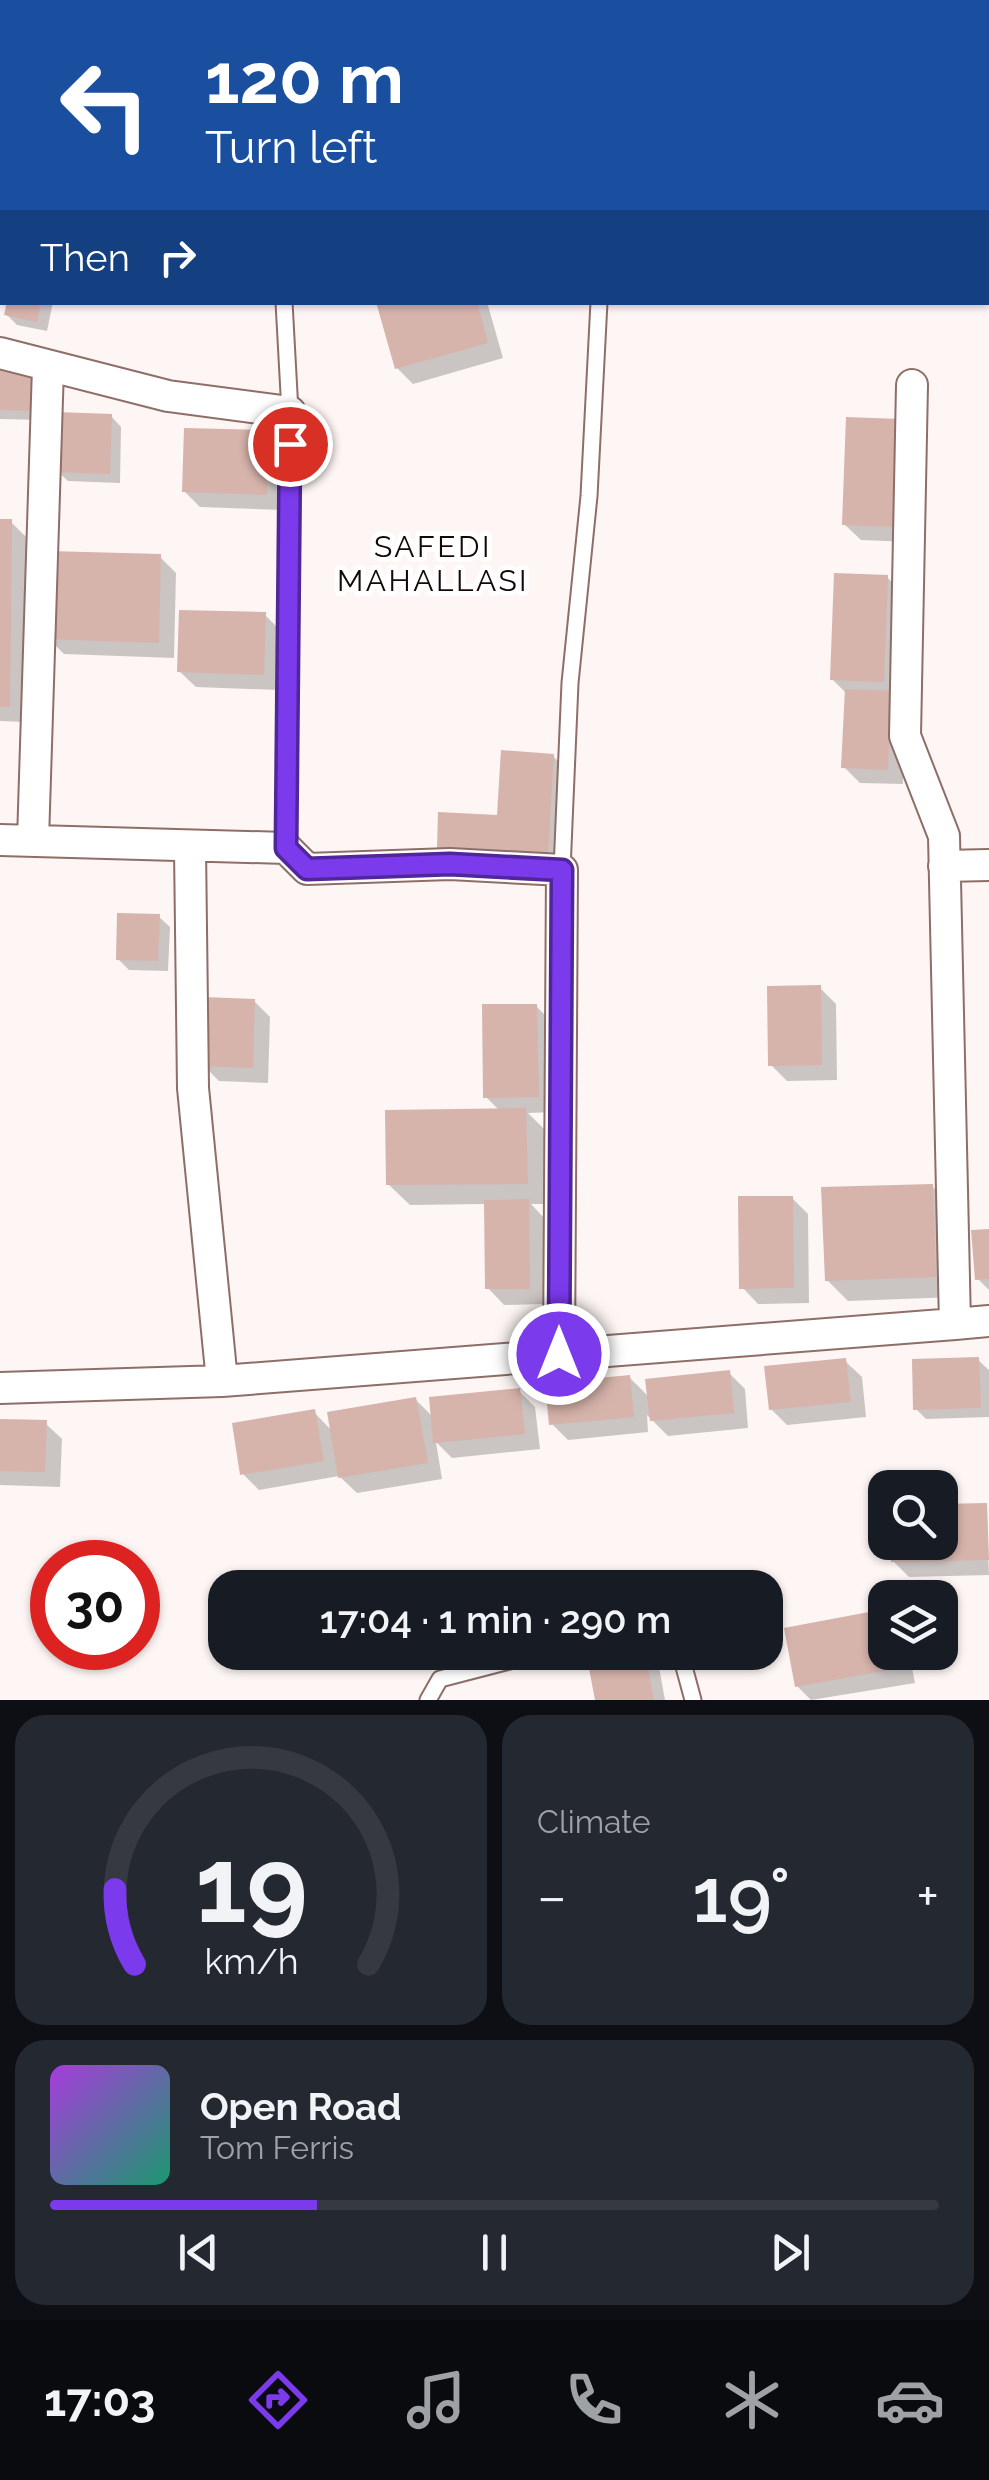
<!DOCTYPE html>
<meta charset="utf-8">
<style>
body{margin:0;font-family:Raleway,sans-serif;background:#242831;color:#f1f3f6;height:100vh;display:flex;flex-direction:column;font-size:38px;white-space:nowrap}
*{box-sizing:border-box;margin:0}
p{font-size:32px;color:#9ea1a6}
.icon{flex:none;width:55px;height:55px;fill:none;stroke:currentColor;stroke-width:2;stroke-linecap:round;stroke-linejoin:round}
.map{position:relative;height:1700px;overflow:hidden}
.details{display:flex;flex-direction:column;gap:15px;padding:15px;background:#0d0f14;flex:1}
.details>*{flex:none}
.guide{position:absolute;left:0px;top:0px;width:990px;height:305px;box-shadow:0 2px 8px #0004;background:#1a4fa0;color:#fff;overflow:hidden}
.fabs{position:absolute;left:868px;top:1470px;display:grid;gap:20px}
.fabs a{display:grid;place-items:center;width:90px;height:90px;border-radius:20px;background:#171b24;box-shadow:0 2px 8px #0004;font-size:50px}
.speed{position:absolute;left:30px;top:1540px;display:flex;gap:20px;font-size:50px;font-weight:700;text-align:center}
.speed>*{display:grid;place-content:center;width:130px;height:130px;border-radius:50%;background:#171b24;box-shadow:0 2px 8px #0004;line-height:1}
.speed .limit{border:15px solid #d22;background:#fff;color:#111}
.pin{position:absolute;display:grid;place-items:center;width:85px;height:85px;color:#fff;margin:-42px;border:5px solid #fff;border-radius:50%;box-shadow:0 2px 10px #0007}
.me{position:absolute;width:110px;margin:-55px;rotate:0deg;stroke-linejoin:round;filter:drop-shadow(0 0 8px #0008)}
.turn{display:flex;align-items:center;gap:35px;height:210px;padding:0 40px;font-size:45px}
.turn .icon{width:130px;height:130px;stroke-width:2.5}
.turn b{display:block;font-size:70px;line-height:85px}
.then{display:flex;align-items:center;height:95px;padding:0 40px;background:#0003;gap:20px;font-size:38px}
.big{font-size:75px;font-weight:600;line-height:1.1}
.details .tile{flex:1;display:flex;flex-direction:column;justify-content:center;gap:15px;min-width:0;padding:0 35px;border-radius:30px;background:#242831}
.details .dial{align-items:center;gap:0}
.dial svg{height:260px;overflow:visible;fill:none;stroke:#363941;stroke-width:7;stroke-linecap:round;text-anchor:middle}
.dial text{fill:#f1f3f6;stroke:none}
.song{display:flex;align-items:center;gap:30px}
.cover{width:120px;height:120px;border-radius:15px;background:linear-gradient(135deg,hsl(280 70% 55%),hsl(160 70% 35%))}
.played{height:10px;border-radius:5px;background:linear-gradient(90deg,#7c3aed 30%,#363941 30%)}
.keys{display:flex;justify-content:space-around;direction:ltr}
.heat{display:flex;justify-content:space-between;align-items:center;font-size:55px;direction:ltr}
.details .tiles{flex:1;display:grid;gap:15px;grid-template-columns:1fr 1fr}
.tile:last-child{grid-column:span 2}
.trip{position:absolute;left:208px;top:1570px;width:575px;height:100px;border-radius:30px;background:#171b24;box-shadow:0 2px 8px #0004;font-weight:600;line-height:100px;text-align:center}
.tabs{display:flex;height:160px;justify-content:space-around;align-items:center;background:#090b0e;color:#9ea1a6}
.tabs .icon{width:70px;height:70px}
.tabs .selected{color:#7c3aed}
.tabs b{font-size:45px;color:#f1f3f6}
.map>svg:first-child{display:block}
.shadow{fill:#0003}
.building{fill:#d6b3ab}
.lines{fill:none;stroke-linecap:round;stroke-linejoin:round}
.lane-casing{stroke:#8e6e67;stroke-width:19}
.street-casing{stroke:#8e6e67;stroke-width:34}
.lane{stroke:#fff;stroke-width:15}
.street{stroke:#fff;stroke-width:30}
.route-casing{stroke:#51269a;stroke-width:25}
.route{stroke:#7c3aed;stroke-width:18}
.labels{text-anchor:middle;stroke-width:10;stroke-linejoin:round;paint-order:stroke}
.neighbourhood-label{font-size:30px;letter-spacing:2.5px;fill:#130806;stroke:#fff}
</style>
<div class="map">
<svg width="989" height="1700" viewBox="0 0 989 1700">
<rect width="100%" height="100%" fill="#fdf6f4"/>
<path class="shadow" d="M440 0H507V2H441Z
M0 151 2 154V234H0Z
M9 302H53L47 331 17 325 7 315Z
M379 302H487L503 358 413 384 397 368Z
M0 369 42 420 0 419Z
M111 416 121 427 120 483 68 481 57 471Z
M900 422 912 542 861 540 844 524Z
M268 433 284 449 282 510 200 507 184 491Z
M0 521 11 522 27 538 25 722 0 721Z
M160 557 176 573 174 658 64 654 48 638Z
M887 577 903 594V784L860 783 844 767 847 694 832 679Z
M265 615 281 631 279 690 196 687 179 671Z
M553 756 569 772 563 869 455 863 439 847 500 818Z
M159 917 170 927 168 971 129 970 118 959Z
M820 988 836 1004 837 1080 787 1081 771 1065Z
M254 1001 270 1017 268 1083 219 1081 203 1065Z
M536 1006 552 1022 554 1112 528 1113 547 1132 548 1204H531L544 1218 545 1304 504 1305 488 1288 486 1204 410 1205 388 1184 500 1111 486 1097Z
M932 1186 953 1207 956 1297 848 1301 827 1280Z
M792 1198 808 1214 809 1303 758 1304 742 1287Z
M989 1232V1290L978 1279Z
M978 1360 989 1370V1417L926 1419 916 1409Z
M845 1361 862 1377 866 1417 787 1425 771 1409Z
M729 1373 745 1389 748 1428 668 1436 647 1415 648 1432 568 1440 552 1424 629 1377 650 1398Z
M519 1391 535 1407 540 1449 452 1458 436 1442 442 1479 357 1493 339 1476 259 1490 243 1474 314 1412 332 1431 415 1399 433 1417Z
M0 1421 45 1423 62 1439 60 1487 0 1485Z
M986 1506 989 1575 909 1577 893 1561 940 1542V1507Z
M885 1612V1652H909L915 1683 811 1700 797 1686Z
M645 1652 659 1667 665 1700H598Z"/>
<path class="building" d="M7 302H41L37 322 4 315Z
M376 302H477L488 343 395 369Z
M0 366 34 368 33 411 0 410Z
M56 412 112 414 110 474 54 472Z
M846 417 901 419 897 527 842 525Z
M184 428 269 430 267 495 182 492Z
M0 519H12L10 707H0Z
M48 551 161 554 159 643 45 639Z
M834 573 888 575 884 682 830 680Z
M179 610 266 612 264 675 177 672Z
M845 689 891 691 888 770 841 768Z
M501 750 554 754 548 855 437 848 438 812 497 815Z
M117 913 160 914 158 961 116 960Z
M821 985 822 1065 768 1066 767 986Z
M203 997 255 999 253 1068 201 1066Z
M482 1004H537L539 1097 483 1098Z
M526 1108 528 1184 386 1185 385 1110Z
M933 1184 936 1277 825 1281 821 1187Z
M738 1196H793L794 1288 739 1289Z
M529 1199 530 1289H485L484 1200Z
M989 1229V1279L975 1280 971 1230Z
M979 1357 981 1408 913 1410 912 1359Z
M846 1358 851 1402 769 1410 764 1366Z
M730 1370 734 1413 650 1421 645 1379Z
M630 1375 634 1417 549 1425 545 1383Z
M520 1388 525 1434 433 1443 429 1397Z
M416 1397 428 1463 338 1478 327 1412Z
M315 1409 324 1461 240 1475 232 1423Z
M0 1419 47 1420 45 1472 0 1471Z
M987 1503 989 1560 891 1562 890 1542H940V1504Z
M885 1609V1652H897L900 1668 795 1687 784 1628Z
M619 1652H645L654 1700H595L587 1658Z"/>
<g class="lines">
<defs>
<path id="lane" d="M187 0 188 2
M658 0 659 2
M254 2 262 0
M284 302 290 412 286 848
M562 870 570 683 589 496 599 302
M680 1652 693 1700
M428 1700 440 1679 544 1652"/>
<path id="street" d="M0 353 168 396 290 412
M912 385 905 736 944 836 955 1324 989 1321
M0 840 286 848 307 869 450 864 562 870 559 1354
M33 840 48 367
M190 848 193 1088 222 1381
M944 866 989 865
M0 1388 222 1381 955 1324"/>
</defs>
<use href="#lane" class="lane-casing"/>
<use href="#street" class="street-casing"/>
<use href="#lane" class="lane"/>
<use href="#street" class="street"/>
</g>
<g class="lines">
<defs>
<path id="route" d="M290 444 286 848 307 869 450 864 562 870 559 1354"/>
</defs>
<use href="#route" class="route-casing"/>
<use href="#route" class="route"/>
</g>
<g class="labels">
<g class="neighbourhood-label">
<text x="433" y="557">SAFEDI<tspan x="433" dy="34">MAHALLASI</tspan></text>
</g>
</g>
</svg>
<div class="fabs">
<a><svg class="icon" aria-label="search" viewBox="0 0 24 24"><circle cx="10" cy="10" r="6"/><path d="M15 15l6 6"/></svg></a>
<a><svg class="icon" aria-label="layers" viewBox="0 0 24 24"><path d="M12 4l9 5-9 5-9-5zM3 14l9 5 9-5"/></svg></a>
</div>
<div class="speed"><div class="limit">30</div></div>
<div class="pin" style="left:290px;top:444px;background:#d93025"><svg class="icon" aria-label="arrive" viewBox="0 0 24 24"><path d="M6 21V4h12l-3 4 3 4H6"/></svg></div>
<svg class="me" style="left:559px;top:1354px" viewBox="-20 -20 40 40"><circle r="17" fill="#7c3aed" stroke="#fff" stroke-width="3"/><path d="M0-11L8 9 0 5-8 9z" fill="#fff"/></svg>
<div class="trip">17:04 · 1 min · 290 m</div>
<div class="guide">
<div class="turn"><svg class="icon" aria-label="left" viewBox="0 0 24 24"><path d="M17 20v-9H6M10 6l-5 5 5 5"/></svg><div><b>120 m</b>Turn left</div></div>
<div class="then">Then<svg class="icon" aria-label="right" viewBox="0 0 24 24"><path d="M7 20v-9h11M14 6l5 5-5 5"/></svg></div>
</div>
</div>
<section class="details">
<div class="tiles">
<div class="tile dial"><svg viewBox="0 0 100 80">
<path d="M14 69A42 42 0 1 1 86 69"/>
<path d="M14 69A42 42 0 0 1 8 46" stroke="#7c3aed"/>
<text x="50" y="56" font-size="32" font-weight="700">19</text>
<text x="50" y="72" font-size="11">km/h</text>
</svg></div>
<div class="tile"><p>Climate</p>
<div class="heat"><a>−</a><b class="big">19°</b><a>+</a></div>
</div>
<div class="tile">
<div class="song"><i class="cover"></i><div><b>Open Road</b><p>Tom Ferris</p></div></div>
<div class="played"></div>
<div class="keys"><svg class="icon" aria-label="previous" viewBox="0 0 24 24"><path d="M18 5L8 12l10 7zM5 5v14"/></svg><svg class="icon" aria-label="pause" viewBox="0 0 24 24"><path d="M8 5v14M16 5v14"/></svg><svg class="icon" aria-label="next" viewBox="0 0 24 24"><path d="M6 5l10 7-10 7zM19 5v14"/></svg></div>
</div>
</div>
</section>
<nav class="tabs">
<b>17:03</b>
<svg class="icon selected" aria-label="directions" viewBox="0 0 24 24"><path d="M12 3l9 9-9 9-9-9zM9 14v-3h6M13 9l2 2-2 2"/></svg>
<svg class="icon" aria-label="music" viewBox="0 0 24 24"><path d="M9 18V5l10-2v13"/><circle cx="6" cy="18" r="3"/><circle cx="16" cy="16" r="3"/></svg>
<svg class="icon" aria-label="phone" viewBox="0 0 24 24"><path d="M5 4h4l2 5-3 2q2 4 5 5l2-3 5 2v4C11 20 4 13 5 4z"/></svg>
<svg class="icon" aria-label="climate" viewBox="0 0 24 24"><path d="M12 3v18M4 7l16 10M4 17L20 7"/></svg>
<svg class="icon" aria-label="car" viewBox="0 0 24 24"><path d="M5 17H2v-5l4-1 3-4h7l3 4 3 1v5h-3M9 17h6M6 11h13"/><circle cx="7" cy="17" r="2"/><circle cx="17" cy="17" r="2"/></svg>
</nav>
